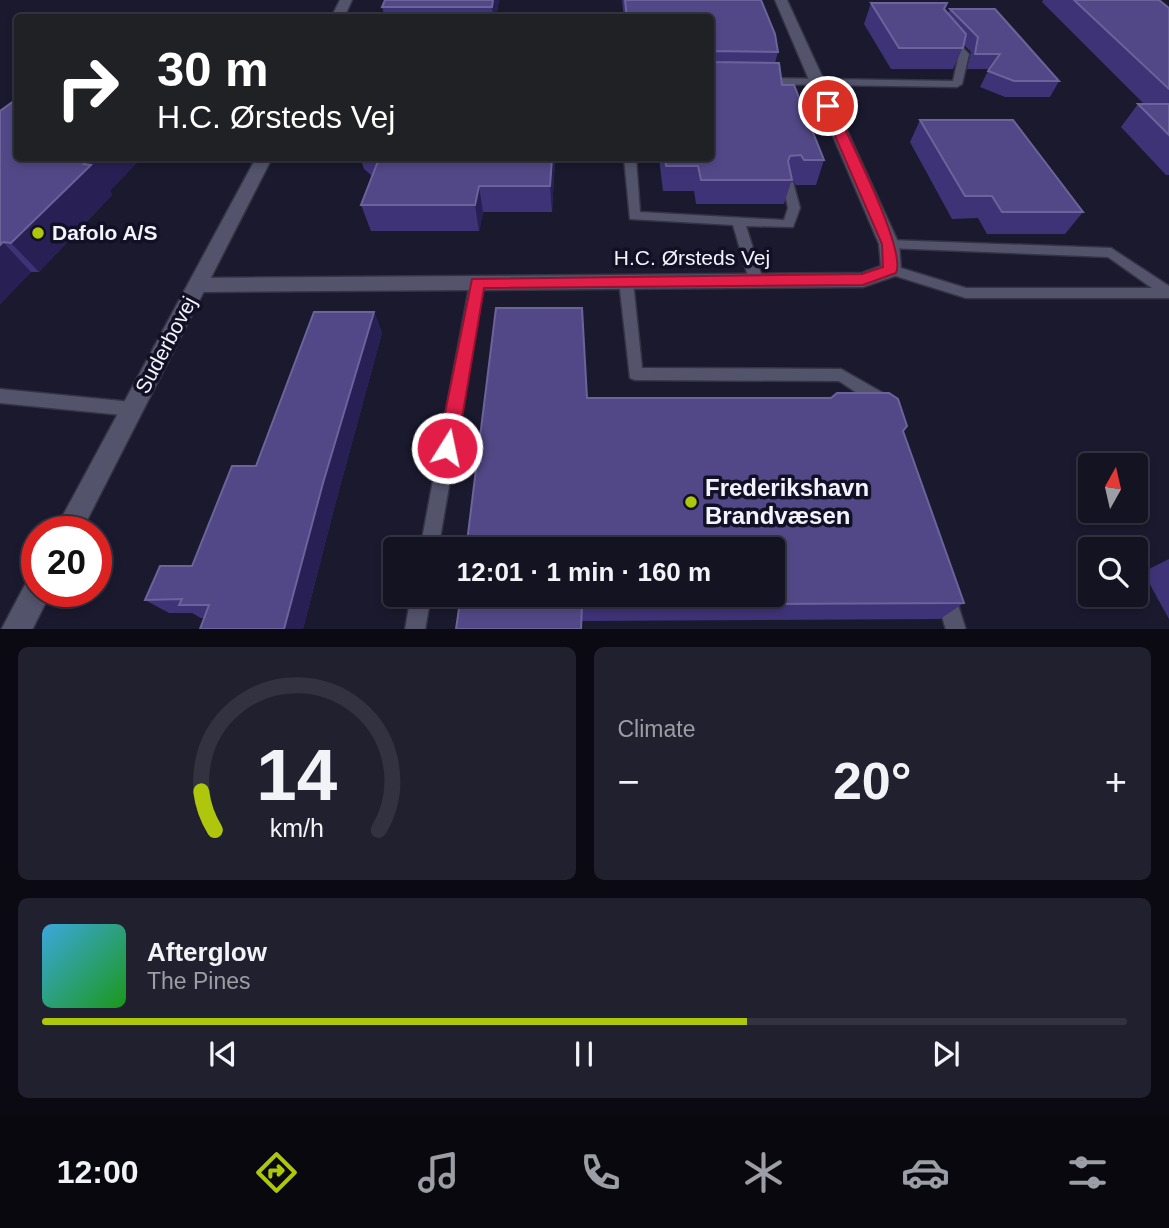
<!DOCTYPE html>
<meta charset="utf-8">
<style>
body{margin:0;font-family:Arial,sans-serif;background:#21202f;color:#f1f3f6;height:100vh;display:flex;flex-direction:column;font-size:26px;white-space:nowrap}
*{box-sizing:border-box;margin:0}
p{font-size:23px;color:#9d9ea5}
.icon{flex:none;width:38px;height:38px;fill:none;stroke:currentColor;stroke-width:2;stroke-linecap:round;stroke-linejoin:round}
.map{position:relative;height:629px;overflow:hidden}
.sheet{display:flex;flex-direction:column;gap:18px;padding:18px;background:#0b0a13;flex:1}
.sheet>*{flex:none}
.banner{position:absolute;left:14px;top:14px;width:700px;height:147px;border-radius:7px;box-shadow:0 4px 10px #0003,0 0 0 2px #333240;background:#202124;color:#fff;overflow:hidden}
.needle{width:46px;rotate:8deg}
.tools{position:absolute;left:1078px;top:453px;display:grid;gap:14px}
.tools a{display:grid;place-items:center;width:70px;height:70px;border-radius:7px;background:#141322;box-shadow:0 4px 10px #0003,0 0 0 2px #333240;font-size:35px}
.speed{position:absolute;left:21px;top:516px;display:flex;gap:14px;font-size:35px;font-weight:700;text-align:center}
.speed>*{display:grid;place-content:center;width:91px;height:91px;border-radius:50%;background:#141322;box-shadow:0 4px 10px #0003,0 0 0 2px #333240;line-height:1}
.speed .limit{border:10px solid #d22;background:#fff;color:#111}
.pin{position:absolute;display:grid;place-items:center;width:60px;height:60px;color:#fff;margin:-30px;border:4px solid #fff;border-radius:50%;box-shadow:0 2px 7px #0007}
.me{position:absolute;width:77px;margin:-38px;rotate:10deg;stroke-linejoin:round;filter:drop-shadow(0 0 5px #0008)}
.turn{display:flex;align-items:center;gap:24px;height:147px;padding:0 28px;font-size:32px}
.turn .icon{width:91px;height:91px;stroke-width:2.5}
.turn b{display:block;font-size:49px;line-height:60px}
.big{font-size:52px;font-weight:600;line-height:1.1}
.sheet .tile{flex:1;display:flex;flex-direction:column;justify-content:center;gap:10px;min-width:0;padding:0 24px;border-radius:10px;background:#21202f}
.sheet .dial{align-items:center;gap:0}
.dial svg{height:182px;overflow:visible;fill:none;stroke:#333240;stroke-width:7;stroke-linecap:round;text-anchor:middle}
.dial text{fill:#f1f3f6;stroke:none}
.song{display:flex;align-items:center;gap:21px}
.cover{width:84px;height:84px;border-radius:10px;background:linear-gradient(135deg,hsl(200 70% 55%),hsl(120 70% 35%))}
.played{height:7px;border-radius:4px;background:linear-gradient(90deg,#aec60b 65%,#333240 65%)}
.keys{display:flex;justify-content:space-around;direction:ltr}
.heat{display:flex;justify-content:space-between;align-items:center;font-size:38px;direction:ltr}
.sheet .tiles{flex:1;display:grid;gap:18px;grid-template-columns:1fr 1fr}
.tile:last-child{grid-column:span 2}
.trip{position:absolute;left:383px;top:537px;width:402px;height:70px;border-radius:7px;background:#141322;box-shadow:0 4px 10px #0003,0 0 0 2px #333240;font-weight:600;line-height:70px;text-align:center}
.tabs{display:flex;height:112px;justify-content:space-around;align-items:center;background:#08080e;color:#9d9ea5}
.tabs .icon{width:49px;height:49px}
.tabs .current{color:#aec60b}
.tabs b{font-size:32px;color:#f1f3f6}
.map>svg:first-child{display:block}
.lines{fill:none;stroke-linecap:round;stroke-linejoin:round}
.service-casing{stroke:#353445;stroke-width:3}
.minor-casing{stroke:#353445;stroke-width:3}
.tertiary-casing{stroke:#353445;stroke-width:3}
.service{fill:#53536c;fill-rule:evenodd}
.minor{fill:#53536c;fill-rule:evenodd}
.tertiary{fill:#53536c;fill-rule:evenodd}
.wall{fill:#3f3378}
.shaded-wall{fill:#282054}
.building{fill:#524887;stroke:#6b639a;stroke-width:2}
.route{fill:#e11d48;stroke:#92132f;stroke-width:2}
.poi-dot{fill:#aec60b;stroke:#111024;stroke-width:2.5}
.labels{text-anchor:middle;stroke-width:7;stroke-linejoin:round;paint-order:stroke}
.poi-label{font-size:21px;font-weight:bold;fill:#f3f3ff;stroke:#111024;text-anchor:start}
.street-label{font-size:21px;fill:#f3f3ff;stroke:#111024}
.near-poi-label{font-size:24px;font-weight:bold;fill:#f3f3ff;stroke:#111024;text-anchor:start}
</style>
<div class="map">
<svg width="1169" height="630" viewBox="0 0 1169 630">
<rect width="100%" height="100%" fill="#1a192e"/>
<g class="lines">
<defs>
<path id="service" d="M949 34 969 54 962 84 957 87 764 84 759 81 764 78 953 81 959 54 945 37Z
M624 158H636L640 212 784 220 788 208 783 185 785 182H793L800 208 793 227 746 226 763 280 761 283H751L749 280 733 225 630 219Z
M889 240 1111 248 1169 286V298H966L886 273 884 270 891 265 966 288H1152L1108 257 889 248 883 244Z
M626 276 633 281 642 368 841 369 892 398 894 403 892 408 886 410 880 408 839 381 635 380 630 378 619 281Z
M477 278 484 283 438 550H420L470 283Z
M0 389 132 402 138 404 140 409 138 414 132 416 0 403Z
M946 586 953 589 966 630H946L936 596 939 589Z
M411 595H431L425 630H405Z"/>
<path id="minor" d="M775 0H787L899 244 901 270 898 275 863 287 199 292 192 290 189 285 192 280 199 278 862 273 881 266 879 244Z"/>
<path id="tertiary" d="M340 0H352L344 18H331Z
M256 158H272L81 532H54Z
M37 577V592H51L32 630H1L27 581Z"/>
</defs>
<use href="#service" class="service-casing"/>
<use href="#minor" class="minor-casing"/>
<use href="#tertiary" class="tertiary-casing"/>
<use href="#service" class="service"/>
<use href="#minor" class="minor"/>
<use href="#tertiary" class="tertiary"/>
</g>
<path class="wall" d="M385 0H499L496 18H385L382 7Z
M622 0H761L778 52 775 63 782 85 824 160 816 185H796L792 179 784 204H696L694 191H663L659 158H710V18H624Z
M1043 0H1159L1169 8V175H1166L1121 127 1138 104H1144L1042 2Z
M871 3 944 10 948 14 950 9 1059 81 1050 97H1005L980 87 989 69H967L971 52 964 45 953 69H891L864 24Z
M0 111 110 191 112 195 39 272H31L0 304Z
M920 120 1083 212 1065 234H987L978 218 952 219 910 142Z
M360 158H555L552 212H483L479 231H371L361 205 372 176 364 169Z
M374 312 382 333 336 501 303 629H200L204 618H201L192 613H169L145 600 192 566 256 466Z
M587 398 903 431 964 603 940 619 582 621 456 629Z
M1169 559V619L1143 572Z"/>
<path class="shaded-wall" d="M493 0H499L496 18H493L492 7Z
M92 158H142L110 191 112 195 39 272 11 243Z
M552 158H555L552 212 550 186Z
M479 186 483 212 479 231 475 205Z
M3 242 31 272 0 304V245Z
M374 312 382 333 336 501 303 629H284L323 483Z"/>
<path class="building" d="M385 0H493L492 7H382Z
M625 0H761L775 34 778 52 714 51 711 59 714 62 779 63 782 85H794L824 160H804L801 155 790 156 788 161 792 180H701L698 166H666L665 158H710V18H627Z
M1074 0H1159L1169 8V89Z
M871 3H947L944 9 966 34 963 48H899Z
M950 9H995L1059 81H1014L988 71 1000 54H975L978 37Z
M18 98V158H92L84 164 91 165 11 243 3 242 0 245V111Z
M1138 104H1169V135Z
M920 120H1013L1083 212H1002L992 196H965Z
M374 158H552L550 186H479L475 205H361L378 161Z
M496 308H582L587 398H831L837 393H889L898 399 907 426 903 431 964 603 582 605 581 629H456L461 595H774V550H466Z
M314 312H374L323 483 284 629H200L209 605H179L182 599 145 600 160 566H192L232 466H256Z"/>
<path class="route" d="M828 103 834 106C847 135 907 249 896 273L863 285 484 288 457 448 454 454 447 457 441 454 438 448 472 279 862 274 883 267 882 244 822 106Z"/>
<g class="poi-dot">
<circle cx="38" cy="233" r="7"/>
<circle cx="691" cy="502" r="7"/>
</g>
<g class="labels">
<g class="poi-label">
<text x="52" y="240">Dafolo A/S</text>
</g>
<g class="street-label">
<text x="692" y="265">H.C. Ørsteds Vej</text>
<text transform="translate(166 345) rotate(-62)" y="7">Suderbovej</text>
</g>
<g class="near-poi-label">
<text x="705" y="496">Frederikshavn<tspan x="705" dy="28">Brandvæsen</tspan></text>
</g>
</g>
</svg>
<div class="tools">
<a><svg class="needle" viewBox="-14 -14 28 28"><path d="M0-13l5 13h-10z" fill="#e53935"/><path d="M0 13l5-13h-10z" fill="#9d9ea5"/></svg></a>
<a><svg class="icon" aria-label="search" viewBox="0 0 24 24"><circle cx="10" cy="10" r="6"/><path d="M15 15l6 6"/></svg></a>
</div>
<div class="speed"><div class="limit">20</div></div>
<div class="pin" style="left:828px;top:106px;background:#d93025"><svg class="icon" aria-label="arrive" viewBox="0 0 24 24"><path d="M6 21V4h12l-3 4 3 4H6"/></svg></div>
<svg class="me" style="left:447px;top:448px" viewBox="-20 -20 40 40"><circle r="17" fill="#e11d48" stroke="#fff" stroke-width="3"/><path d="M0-11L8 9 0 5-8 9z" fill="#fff"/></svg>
<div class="trip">12:01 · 1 min · 160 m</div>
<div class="banner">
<div class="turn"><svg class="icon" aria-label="right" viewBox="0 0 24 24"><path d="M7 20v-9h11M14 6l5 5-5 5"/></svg><div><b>30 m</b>H.C. Ørsteds Vej</div></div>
</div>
</div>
<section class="sheet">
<div class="tiles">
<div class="tile dial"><svg viewBox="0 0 100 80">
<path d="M14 69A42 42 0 1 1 86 69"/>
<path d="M14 69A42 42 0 0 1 8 52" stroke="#aec60b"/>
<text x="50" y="56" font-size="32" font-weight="700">14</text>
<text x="50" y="72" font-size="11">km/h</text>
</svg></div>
<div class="tile"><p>Climate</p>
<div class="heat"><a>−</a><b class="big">20°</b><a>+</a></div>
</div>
<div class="tile">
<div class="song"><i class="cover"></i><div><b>Afterglow</b><p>The Pines</p></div></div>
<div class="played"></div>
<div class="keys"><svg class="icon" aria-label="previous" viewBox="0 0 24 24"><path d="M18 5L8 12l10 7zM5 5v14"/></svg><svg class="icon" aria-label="pause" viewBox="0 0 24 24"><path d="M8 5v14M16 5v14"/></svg><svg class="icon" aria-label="next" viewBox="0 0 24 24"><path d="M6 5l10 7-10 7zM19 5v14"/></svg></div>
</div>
</div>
</section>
<nav class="tabs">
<b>12:00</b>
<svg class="icon current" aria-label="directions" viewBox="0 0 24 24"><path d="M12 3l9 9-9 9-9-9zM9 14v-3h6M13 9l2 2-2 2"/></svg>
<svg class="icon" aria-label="music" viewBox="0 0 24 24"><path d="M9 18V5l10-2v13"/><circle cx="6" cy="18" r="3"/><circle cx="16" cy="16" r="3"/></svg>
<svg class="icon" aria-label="phone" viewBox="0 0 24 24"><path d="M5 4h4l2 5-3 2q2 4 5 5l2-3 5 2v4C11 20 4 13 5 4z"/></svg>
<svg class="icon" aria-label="climate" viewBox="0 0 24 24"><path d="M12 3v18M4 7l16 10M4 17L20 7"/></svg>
<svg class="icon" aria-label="car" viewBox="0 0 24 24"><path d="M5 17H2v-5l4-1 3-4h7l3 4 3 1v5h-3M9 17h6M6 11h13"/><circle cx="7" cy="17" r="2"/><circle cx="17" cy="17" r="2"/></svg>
<svg class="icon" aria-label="filters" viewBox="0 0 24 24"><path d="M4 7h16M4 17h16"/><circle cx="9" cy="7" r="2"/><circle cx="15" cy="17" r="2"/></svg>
</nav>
